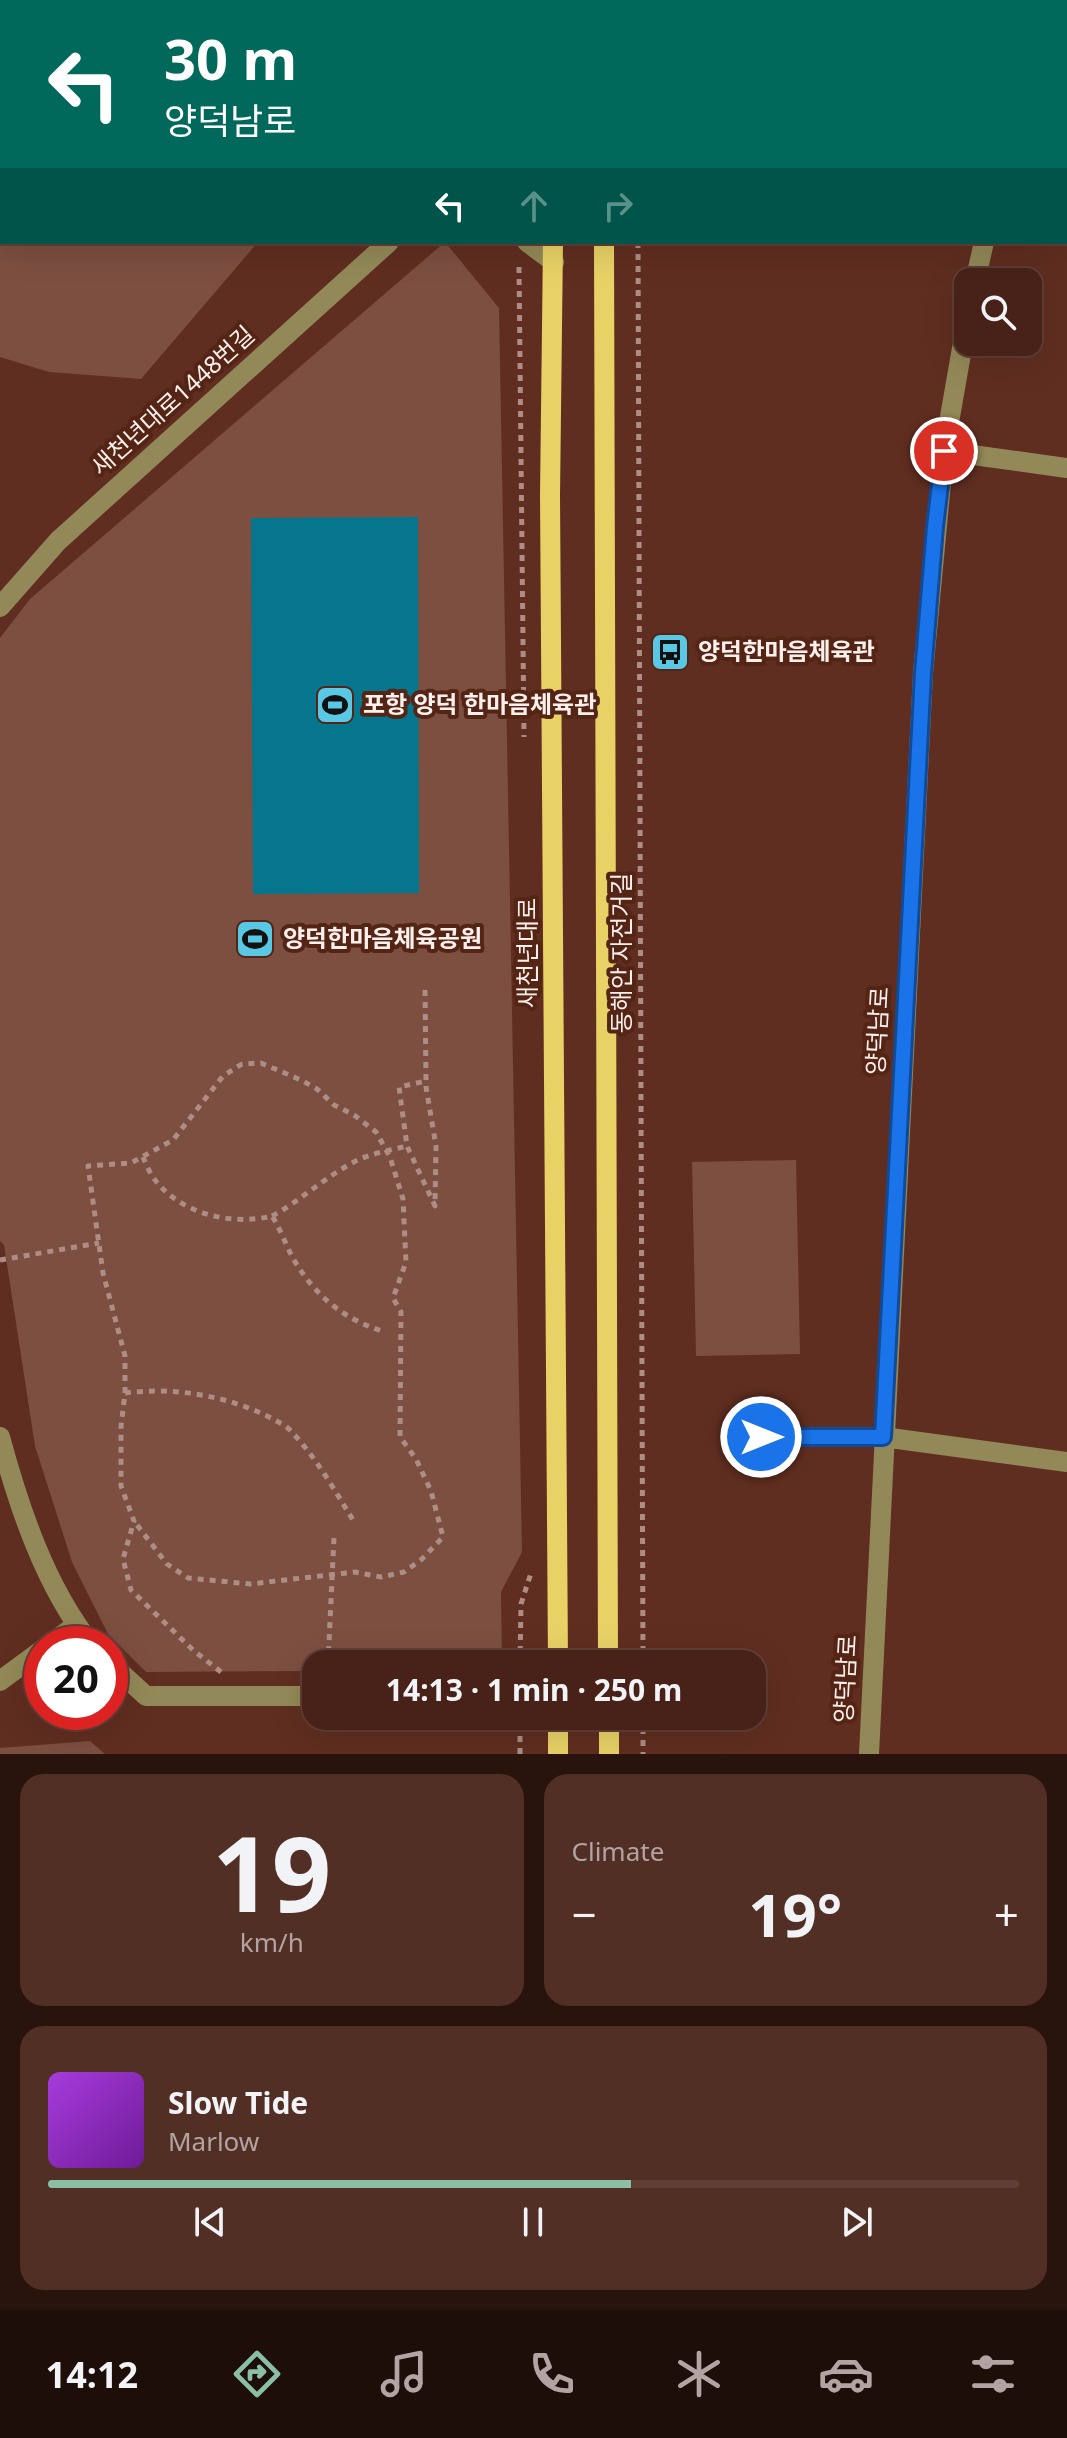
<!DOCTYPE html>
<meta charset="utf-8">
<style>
body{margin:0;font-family:"Noto Sans","Noto Sans KR",sans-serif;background:#522f25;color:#f1f3f6;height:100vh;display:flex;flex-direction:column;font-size:30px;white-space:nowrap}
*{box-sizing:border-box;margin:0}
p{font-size:26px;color:#b1a4a2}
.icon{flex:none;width:44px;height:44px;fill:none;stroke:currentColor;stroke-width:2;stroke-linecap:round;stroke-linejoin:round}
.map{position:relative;height:1754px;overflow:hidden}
.side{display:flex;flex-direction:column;gap:20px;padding:20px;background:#28130d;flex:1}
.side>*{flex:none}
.guide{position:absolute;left:0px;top:0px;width:1068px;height:244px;box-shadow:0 8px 32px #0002,0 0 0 2px #603f37;background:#00695c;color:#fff;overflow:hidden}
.tools{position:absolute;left:954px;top:268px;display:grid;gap:16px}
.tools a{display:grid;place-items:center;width:88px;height:88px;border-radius:16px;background:#482218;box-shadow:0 8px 32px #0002,0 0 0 2px #603f37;font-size:40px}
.speed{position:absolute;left:24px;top:1626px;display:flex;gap:16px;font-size:40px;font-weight:700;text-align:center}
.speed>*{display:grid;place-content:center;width:104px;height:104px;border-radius:50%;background:#482218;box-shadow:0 8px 32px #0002,0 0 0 2px #603f37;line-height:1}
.speed .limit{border:12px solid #d22;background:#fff;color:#111}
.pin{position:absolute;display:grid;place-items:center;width:68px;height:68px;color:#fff;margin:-34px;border:4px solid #fff;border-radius:50%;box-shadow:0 2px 8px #0007}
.me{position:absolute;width:88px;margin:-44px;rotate:90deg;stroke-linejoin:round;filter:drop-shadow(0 0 6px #0008)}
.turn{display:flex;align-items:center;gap:28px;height:168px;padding:0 32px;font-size:36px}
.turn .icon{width:104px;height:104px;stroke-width:2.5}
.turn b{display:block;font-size:56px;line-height:68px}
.lanes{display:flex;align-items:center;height:76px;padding:0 32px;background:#0003;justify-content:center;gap:40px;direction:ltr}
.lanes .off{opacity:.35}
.big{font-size:60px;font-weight:700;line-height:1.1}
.side .card{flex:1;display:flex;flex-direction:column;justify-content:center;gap:12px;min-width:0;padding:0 28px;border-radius:24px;background:#522f25}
.side .dial{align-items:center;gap:0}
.dial b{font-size:104px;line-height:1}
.song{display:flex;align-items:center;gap:24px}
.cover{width:96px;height:96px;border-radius:12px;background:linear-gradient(135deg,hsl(280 70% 55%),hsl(280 70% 35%))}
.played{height:8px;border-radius:4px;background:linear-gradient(90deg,#8abfa5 60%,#603f37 60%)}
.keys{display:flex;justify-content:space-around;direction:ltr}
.heat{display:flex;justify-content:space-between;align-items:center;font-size:44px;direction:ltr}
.side .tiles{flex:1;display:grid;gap:20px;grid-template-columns:1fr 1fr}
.card:last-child{grid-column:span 2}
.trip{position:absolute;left:302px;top:1650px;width:464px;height:80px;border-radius:24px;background:#482218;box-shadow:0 8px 32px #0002,0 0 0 2px #603f37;font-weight:700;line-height:80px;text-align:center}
.tabs{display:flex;height:128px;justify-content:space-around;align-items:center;background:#1d0e0a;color:#b1a4a2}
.tabs .icon{width:56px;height:56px}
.tabs .current{color:#8abfa5}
.tabs b{font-size:36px;color:#f1f3f6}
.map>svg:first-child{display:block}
.green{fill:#7c4f41}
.building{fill:#05768d}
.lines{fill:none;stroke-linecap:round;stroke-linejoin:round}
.path{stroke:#ad8d84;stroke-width:5;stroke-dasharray:6 6;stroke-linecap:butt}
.minor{stroke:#938958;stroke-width:20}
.major{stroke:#e8d266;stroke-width:20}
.route-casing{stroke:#114b97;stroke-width:20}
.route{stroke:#1a73e8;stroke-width:14}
.labels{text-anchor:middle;stroke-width:8;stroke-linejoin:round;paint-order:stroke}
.street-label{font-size:24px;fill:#fdf0ec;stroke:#542415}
.poi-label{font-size:24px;font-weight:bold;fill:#fdf0ec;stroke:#542415;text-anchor:start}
</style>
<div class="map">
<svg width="1067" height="1754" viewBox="0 0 1067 1754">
<rect width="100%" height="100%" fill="#602e20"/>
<path class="green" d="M0 0 139 2H2V242H258L141 379 49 372 0 357Z
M445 242 499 308 522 1552 501 1592 502 1664H316V1671L146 1672 108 1634 72 1562 35 1446 4 1245 0 1241V638L30 599Z
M796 1160 800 1354 696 1356 692 1162Z
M90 1741 105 1754H0V1748Z"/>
<path class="building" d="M418 517 419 893 253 894 251 518Z"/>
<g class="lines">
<path class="path" d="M637 0V2
M638 242 643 1664
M519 267 524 737
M425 990 426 1081V1087L436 1146 435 1206 407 1146 399 1087 426 1081
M143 1157C146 1164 150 1174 155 1180 181 1214 232 1226 272 1216 281 1230 286 1246 294 1260 316 1297 345 1320 385 1332
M272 1216C302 1200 327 1175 358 1160 373 1153 391 1150 407 1146
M0 1260 99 1243
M125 1393V1356L103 1273 88 1166 131 1163 173 1140 223 1076 242 1064 261 1063 301 1080 317 1089 334 1105 354 1115 376 1132 390 1157 403 1199 406 1262 393 1298 401 1312 400 1437 416 1459 431 1491 443 1537 422 1559 404 1572 381 1577 355 1572 250 1584 188 1578 167 1564 134 1521
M328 1664 334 1537
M520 1664 521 1604 532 1570
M221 1672 193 1650 131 1590 123 1559 134 1521 121 1486V1427L125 1393C173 1387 225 1395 269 1417 276 1421 284 1424 290 1430 315 1456 334 1489 353 1520
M643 1716V1754
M520 1754V1716"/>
<path class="minor" d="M1052 2 1053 0
M527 242 554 262
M975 282 984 242
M944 451 1067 468
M0 607 58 541 389 242
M0 1437C19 1507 45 1586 91 1644
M761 1437H883L1067 1462
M50 1644 76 1625
M110 1663 146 1696H316
M0 1681 42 1650
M869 1754 923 673 944 451 968 314"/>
<path class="major" d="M551 0V2
M604 0V2
M553 242 550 496 558 1664
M604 242 608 1664
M558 1716V1754
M609 1716V1754"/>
</g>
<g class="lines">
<defs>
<path id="route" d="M761 1437H883L923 673 935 527 944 451"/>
</defs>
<use href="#route" class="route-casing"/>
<use href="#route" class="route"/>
</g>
<defs>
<symbol id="bus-square" viewBox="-11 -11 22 22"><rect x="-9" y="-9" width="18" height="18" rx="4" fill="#59c8e5" stroke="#542415"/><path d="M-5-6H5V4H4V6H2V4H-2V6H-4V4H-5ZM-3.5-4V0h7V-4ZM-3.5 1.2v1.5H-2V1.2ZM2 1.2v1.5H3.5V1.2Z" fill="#111"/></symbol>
<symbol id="stadium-square" viewBox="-11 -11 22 22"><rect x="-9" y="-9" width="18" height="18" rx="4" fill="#59c8e5" stroke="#542415"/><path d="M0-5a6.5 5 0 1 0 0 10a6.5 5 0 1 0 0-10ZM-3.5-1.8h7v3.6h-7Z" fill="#111"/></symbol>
</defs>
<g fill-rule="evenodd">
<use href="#bus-square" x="648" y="630" width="44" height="44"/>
<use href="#stadium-square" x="313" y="683" width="44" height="44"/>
<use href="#stadium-square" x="233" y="917" width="44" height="44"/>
</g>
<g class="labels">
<g class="street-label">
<text transform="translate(173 401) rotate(-42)" y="8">새천년대로1448번길</text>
<text transform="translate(528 953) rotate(-90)" y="8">새천년대로</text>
<text transform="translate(622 953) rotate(-90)" y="8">동해안 자전거길</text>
<text transform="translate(878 1031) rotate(-87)" y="8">양덕남로</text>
<text transform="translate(846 1679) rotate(-87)" y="8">양덕남로</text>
</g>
<g class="poi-label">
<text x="698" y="660">양덕한마음체육관</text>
<text x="363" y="713">포항 양덕 한마음체육관</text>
<text x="283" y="947">양덕한마음체육공원</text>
</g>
</g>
</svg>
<div class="tools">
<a><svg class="icon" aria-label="search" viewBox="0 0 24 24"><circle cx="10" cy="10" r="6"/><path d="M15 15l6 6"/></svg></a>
</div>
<div class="speed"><div class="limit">20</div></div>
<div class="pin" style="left:944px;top:451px;background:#d93025"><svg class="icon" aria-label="arrive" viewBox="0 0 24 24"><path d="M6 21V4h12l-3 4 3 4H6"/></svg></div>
<svg class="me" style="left:761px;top:1437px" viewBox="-20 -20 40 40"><circle r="17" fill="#1a73e8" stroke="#fff" stroke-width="3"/><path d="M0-11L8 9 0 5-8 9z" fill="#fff"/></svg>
<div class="trip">14:13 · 1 min · 250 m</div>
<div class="guide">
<div class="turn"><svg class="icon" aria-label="left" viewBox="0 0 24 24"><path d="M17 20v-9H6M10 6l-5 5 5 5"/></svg><div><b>30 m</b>양덕남로</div></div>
<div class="lanes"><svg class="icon" aria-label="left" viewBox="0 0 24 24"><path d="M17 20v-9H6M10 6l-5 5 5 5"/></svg><svg class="icon off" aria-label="ahead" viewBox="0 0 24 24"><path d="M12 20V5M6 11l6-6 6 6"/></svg><svg class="icon off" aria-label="right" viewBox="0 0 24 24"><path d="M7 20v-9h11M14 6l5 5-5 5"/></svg></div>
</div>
</div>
<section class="side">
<div class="tiles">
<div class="card dial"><b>19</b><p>km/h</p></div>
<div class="card"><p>Climate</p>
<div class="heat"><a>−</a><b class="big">19°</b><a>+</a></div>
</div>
<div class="card">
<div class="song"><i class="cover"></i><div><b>Slow Tide</b><p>Marlow</p></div></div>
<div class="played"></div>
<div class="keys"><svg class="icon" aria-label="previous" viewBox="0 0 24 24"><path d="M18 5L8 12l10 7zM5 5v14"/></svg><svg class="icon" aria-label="pause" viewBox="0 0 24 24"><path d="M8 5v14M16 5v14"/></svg><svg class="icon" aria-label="next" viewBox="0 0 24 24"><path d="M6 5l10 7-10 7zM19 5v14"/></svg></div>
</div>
</div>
</section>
<nav class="tabs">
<b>14:12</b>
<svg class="icon current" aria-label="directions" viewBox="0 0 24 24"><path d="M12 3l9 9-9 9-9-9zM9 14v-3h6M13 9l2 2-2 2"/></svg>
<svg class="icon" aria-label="music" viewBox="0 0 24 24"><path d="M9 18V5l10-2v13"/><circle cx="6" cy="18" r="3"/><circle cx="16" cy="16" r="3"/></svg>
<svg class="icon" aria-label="phone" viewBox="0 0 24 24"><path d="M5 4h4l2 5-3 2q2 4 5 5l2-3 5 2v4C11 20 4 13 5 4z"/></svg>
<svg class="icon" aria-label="climate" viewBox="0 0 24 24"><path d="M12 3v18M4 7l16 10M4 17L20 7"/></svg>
<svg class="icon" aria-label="car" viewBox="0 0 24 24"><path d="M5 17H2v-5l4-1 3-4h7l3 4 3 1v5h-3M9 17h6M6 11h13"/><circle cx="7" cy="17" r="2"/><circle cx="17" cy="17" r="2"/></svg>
<svg class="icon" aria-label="filters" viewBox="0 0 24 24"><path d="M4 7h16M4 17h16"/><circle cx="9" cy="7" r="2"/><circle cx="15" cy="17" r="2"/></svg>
</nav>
